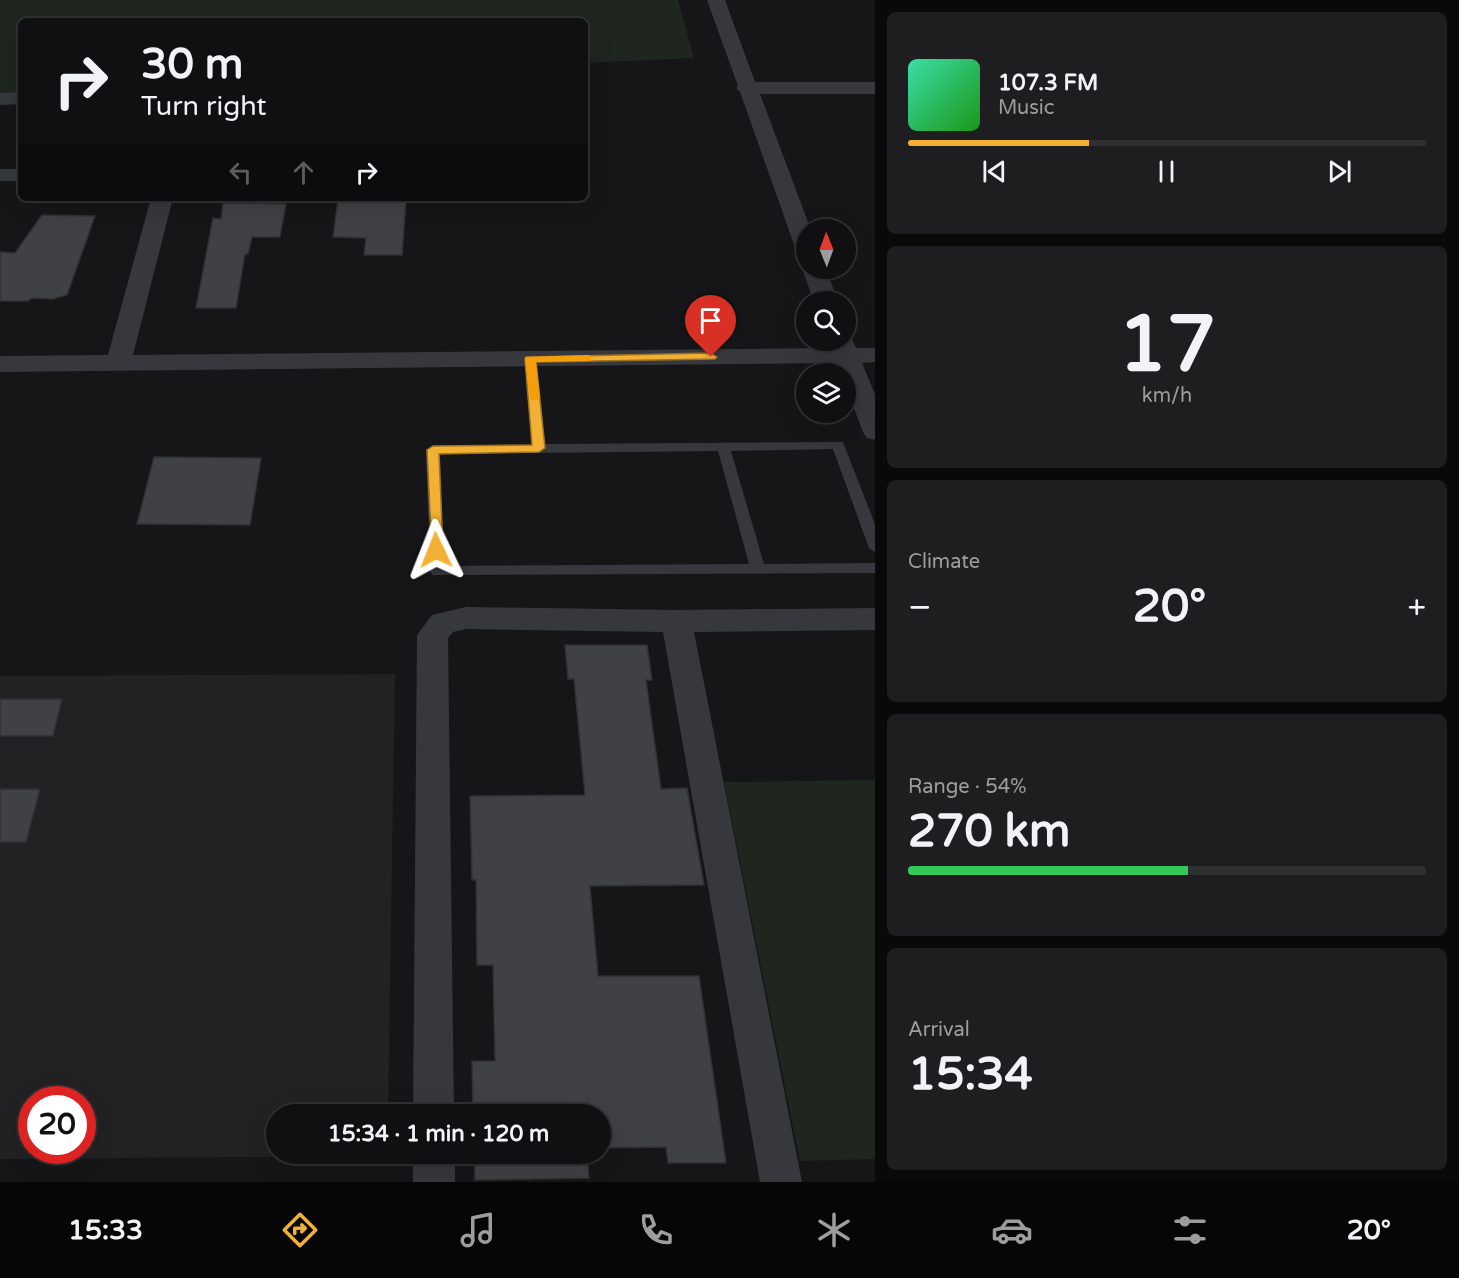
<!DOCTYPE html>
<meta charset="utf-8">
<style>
body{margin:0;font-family:"Varela Round",sans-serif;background:#1e1e20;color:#f1f3f6;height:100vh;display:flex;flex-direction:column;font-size:22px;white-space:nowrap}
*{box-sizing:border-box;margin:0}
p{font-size:20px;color:#9c9d9f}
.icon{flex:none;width:33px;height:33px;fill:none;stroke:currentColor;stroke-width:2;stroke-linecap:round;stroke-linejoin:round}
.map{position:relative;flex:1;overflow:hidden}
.details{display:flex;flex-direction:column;gap:12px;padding:12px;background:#09090a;width:584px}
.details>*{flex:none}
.banner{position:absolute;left:18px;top:18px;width:570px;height:183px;border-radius:9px;box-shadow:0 6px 24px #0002,0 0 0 2px #303032;background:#101012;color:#f1f3f6;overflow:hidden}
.needle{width:39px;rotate:359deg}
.fabs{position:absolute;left:796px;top:219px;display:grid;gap:12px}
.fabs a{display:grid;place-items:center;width:60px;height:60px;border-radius:50%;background:#101012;box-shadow:0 6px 24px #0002,0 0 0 2px #303032;font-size:30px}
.speed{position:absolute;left:18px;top:1086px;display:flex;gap:12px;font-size:30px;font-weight:700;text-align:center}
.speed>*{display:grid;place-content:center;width:78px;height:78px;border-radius:50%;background:#101012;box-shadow:0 6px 24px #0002,0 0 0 2px #303032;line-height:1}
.speed .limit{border:9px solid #d22;background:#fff;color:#111}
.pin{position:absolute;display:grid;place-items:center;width:51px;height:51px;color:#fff;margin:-62px -26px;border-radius:50% 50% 50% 0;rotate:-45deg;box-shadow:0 0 6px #0007}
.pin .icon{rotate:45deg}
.me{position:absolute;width:66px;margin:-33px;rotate:358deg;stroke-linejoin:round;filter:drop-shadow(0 0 4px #0008)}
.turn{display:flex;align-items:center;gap:21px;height:126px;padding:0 24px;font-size:27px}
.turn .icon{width:78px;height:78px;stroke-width:2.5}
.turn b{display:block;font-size:42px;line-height:51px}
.lanes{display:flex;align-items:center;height:57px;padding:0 24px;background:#0003;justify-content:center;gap:30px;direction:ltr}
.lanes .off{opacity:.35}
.big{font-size:45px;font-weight:700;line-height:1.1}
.details .tile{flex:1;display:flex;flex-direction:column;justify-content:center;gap:9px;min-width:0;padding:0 21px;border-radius:9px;background:#1e1e20}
.details .dial{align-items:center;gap:0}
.dial b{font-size:78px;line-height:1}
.song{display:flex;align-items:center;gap:18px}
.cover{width:72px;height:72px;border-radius:9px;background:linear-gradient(135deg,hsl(160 70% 55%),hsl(120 70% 35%))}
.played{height:6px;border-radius:3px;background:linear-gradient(90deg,#f2b134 35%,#303032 35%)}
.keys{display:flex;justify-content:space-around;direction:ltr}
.heat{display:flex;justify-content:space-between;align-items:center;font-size:33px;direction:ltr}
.charge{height:9px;border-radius:4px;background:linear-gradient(90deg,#34c759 54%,#303032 0)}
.trip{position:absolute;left:266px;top:1104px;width:345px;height:60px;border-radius:30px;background:#101012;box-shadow:0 6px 24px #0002,0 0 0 2px #303032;font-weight:700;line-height:60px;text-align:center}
.dock{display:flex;height:96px;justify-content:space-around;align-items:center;background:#060607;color:#9c9d9f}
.dock .icon{width:42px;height:42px}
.dock .current{color:#f2b134}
.dock b{font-size:27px;color:#f1f3f6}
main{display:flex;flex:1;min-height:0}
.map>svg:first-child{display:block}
.built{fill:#222225;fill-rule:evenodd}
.green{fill:#1e261f}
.building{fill:#404145;stroke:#303034;stroke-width:1.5}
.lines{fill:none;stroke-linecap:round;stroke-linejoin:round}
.lane{fill:#37383d;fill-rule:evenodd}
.street{fill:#37383d;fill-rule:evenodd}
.route{fill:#f2b134;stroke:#9d7322;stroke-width:1.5}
.slow{fill:#f59e0b}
</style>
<main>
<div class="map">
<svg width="876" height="1182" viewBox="0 0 876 1182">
<rect width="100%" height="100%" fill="#161618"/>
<path class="built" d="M395 674 388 1114H276V1154H387V1156L0 1159V676ZM32 1100H82V1150H32Z"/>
<path class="green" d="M0 0H678L694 58 585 63V21H21V92L0 97Z
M875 780V1159L800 1161 724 782Z"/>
<path class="building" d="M338 200 406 201 402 255H364L366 238 333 237Z
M223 203 286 204 280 237H252L248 254H245L236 308H196L213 218 221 219Z
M42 215 95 216 67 295 53 299 32 298 28 301H0V252L15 253Z
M154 457 261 458 250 525 137 524Z
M565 645H647L652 680H646L661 789 687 788 704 885 590 886 598 976H699L726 1163H668L666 1147 600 1148V1114H473L472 1061H495L493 965H477L476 880H472L470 796 585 795 574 679H568Z
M0 699H62L53 736H0Z
M0 789H40L26 842H0Z
M474 1154H587L589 1178 475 1180Z"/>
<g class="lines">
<path class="lane" d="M530 355 536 359 545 444 843 442 876 527V553L869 548 833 449 731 451 764 564 876 563V573L432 575 430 571 426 450 433 446 532 444 524 359ZM718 451 749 564 444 566 440 454Z"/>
<path class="street" d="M707 0H725L755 82H876V94H760L811 230H807V257L799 255 796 250 740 92 736 88 738 86Z
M21 92V104L0 105V93Z
M0 169H21V181H0Z
M151 198H173L133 355 832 348 829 340H846V334L850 335 856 348H876V362L862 363 876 397V440L867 438 863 432 846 387V374H841L837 363 0 372V356L108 355Z
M807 263V268H826L838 302H814L802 268Z
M466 607 676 610 876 608V630L694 632 802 1182H760L663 632 466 629 453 632 448 638 454 1114H413L417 635 432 615Z
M413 1154H455V1182H413Z"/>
</g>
<path class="route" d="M711 353 717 357 715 359 536 362 545 448 539 452 439 454 443 550 441 554H432L427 450 433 446 532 445 525 359 526 357Z"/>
<path class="slow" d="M587 355 591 356V361L536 362 540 398 538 400H530L525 359 526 357Z"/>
</svg>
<div class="fabs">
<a><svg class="needle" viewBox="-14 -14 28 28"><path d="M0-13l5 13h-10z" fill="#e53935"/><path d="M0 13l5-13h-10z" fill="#9c9d9f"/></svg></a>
<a><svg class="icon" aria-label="search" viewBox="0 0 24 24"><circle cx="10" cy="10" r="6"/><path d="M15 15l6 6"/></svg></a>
<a><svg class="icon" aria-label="layers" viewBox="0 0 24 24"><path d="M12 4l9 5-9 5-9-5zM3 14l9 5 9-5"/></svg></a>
</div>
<div class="speed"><div class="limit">20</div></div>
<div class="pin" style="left:711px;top:357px;background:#d93025"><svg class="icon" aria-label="arrive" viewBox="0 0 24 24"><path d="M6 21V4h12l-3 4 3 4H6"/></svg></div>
<svg class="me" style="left:436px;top:550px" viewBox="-20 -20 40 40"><path d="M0-17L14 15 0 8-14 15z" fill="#f2b134" stroke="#fff" stroke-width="4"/></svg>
<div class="trip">15:34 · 1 min · 120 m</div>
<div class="banner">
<div class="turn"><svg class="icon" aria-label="right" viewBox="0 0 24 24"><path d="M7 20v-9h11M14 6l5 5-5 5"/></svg><div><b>30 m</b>Turn right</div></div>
<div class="lanes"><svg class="icon off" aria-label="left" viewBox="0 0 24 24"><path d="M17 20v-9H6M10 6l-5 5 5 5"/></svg><svg class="icon off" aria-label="ahead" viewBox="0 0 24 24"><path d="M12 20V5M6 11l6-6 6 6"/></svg><svg class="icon" aria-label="right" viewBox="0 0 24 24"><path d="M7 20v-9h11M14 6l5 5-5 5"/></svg></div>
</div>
</div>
<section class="details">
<div class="tile">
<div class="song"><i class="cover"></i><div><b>107.3 FM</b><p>Music</p></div></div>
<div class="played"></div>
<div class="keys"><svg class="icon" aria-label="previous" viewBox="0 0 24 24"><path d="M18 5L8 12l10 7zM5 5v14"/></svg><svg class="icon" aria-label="pause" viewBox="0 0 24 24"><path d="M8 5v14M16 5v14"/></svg><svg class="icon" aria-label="next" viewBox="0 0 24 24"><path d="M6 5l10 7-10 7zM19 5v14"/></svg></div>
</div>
<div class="tile dial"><b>17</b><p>km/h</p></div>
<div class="tile"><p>Climate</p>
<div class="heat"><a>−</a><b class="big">20°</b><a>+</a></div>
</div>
<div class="tile"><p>Range · 54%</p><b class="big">270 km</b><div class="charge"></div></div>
<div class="tile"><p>Arrival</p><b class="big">15:34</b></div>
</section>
</main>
<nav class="dock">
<b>15:33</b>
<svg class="icon current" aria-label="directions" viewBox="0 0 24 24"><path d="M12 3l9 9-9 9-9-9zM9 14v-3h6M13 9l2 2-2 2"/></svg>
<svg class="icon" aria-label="music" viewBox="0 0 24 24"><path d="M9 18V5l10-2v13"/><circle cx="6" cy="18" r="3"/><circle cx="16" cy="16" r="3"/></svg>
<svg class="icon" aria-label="phone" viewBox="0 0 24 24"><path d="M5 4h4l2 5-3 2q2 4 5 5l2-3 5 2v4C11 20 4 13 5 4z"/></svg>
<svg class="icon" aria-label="climate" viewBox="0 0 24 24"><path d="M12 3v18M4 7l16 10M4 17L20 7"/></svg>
<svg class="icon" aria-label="car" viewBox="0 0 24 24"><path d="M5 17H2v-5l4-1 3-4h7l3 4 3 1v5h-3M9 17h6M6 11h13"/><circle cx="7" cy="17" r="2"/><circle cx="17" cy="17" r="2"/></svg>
<svg class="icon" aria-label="filters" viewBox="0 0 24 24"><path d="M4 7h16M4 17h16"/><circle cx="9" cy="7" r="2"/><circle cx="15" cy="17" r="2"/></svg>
<b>20°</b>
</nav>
